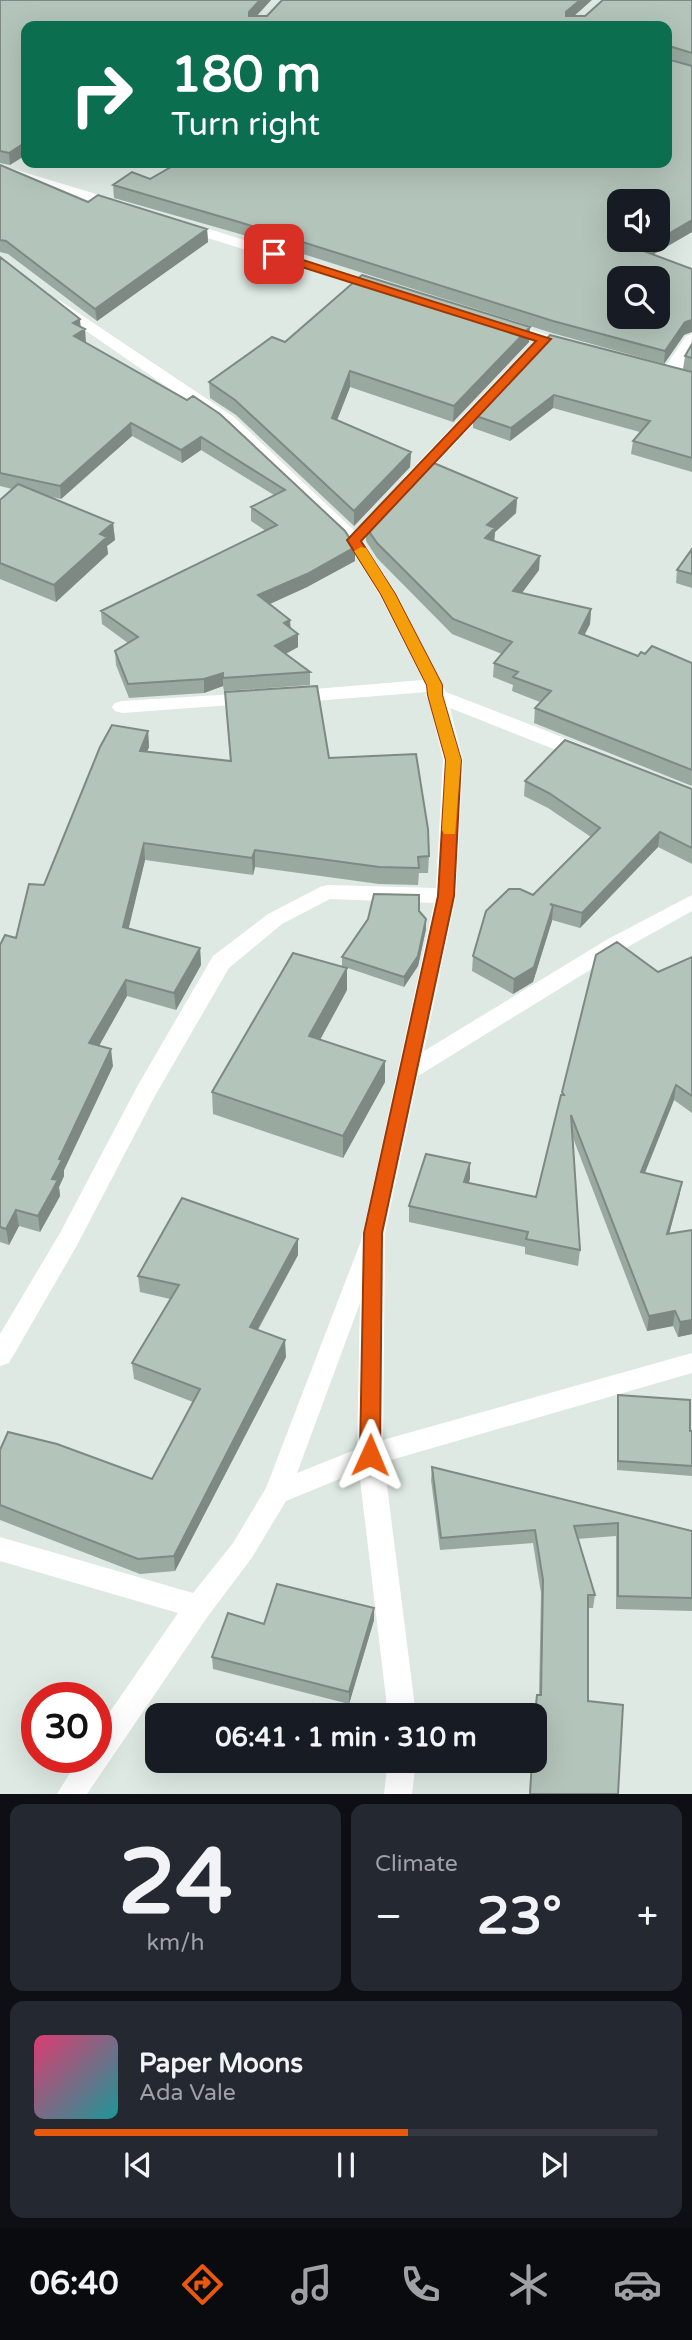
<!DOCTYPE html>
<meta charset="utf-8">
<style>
body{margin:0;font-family:"Varela Round",sans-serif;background:#242831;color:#f1f3f6;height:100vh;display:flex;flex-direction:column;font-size:26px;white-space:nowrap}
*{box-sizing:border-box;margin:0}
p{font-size:23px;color:#9ea1a6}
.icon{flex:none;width:38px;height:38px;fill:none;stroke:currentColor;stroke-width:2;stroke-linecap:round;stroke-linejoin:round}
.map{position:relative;height:1794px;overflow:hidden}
.side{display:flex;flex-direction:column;gap:10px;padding:10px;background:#0d0f14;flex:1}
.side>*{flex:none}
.guide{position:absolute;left:21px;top:21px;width:651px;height:147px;border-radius:14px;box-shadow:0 7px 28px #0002;background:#0b6e4f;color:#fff;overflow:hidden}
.controls{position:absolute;left:607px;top:189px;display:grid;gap:14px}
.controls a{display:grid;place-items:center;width:63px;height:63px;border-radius:14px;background:#171b24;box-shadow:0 7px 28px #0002;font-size:35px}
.speed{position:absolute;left:21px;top:1682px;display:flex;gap:14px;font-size:35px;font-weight:700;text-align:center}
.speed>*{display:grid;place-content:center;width:91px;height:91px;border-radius:50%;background:#171b24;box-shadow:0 7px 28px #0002;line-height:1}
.speed .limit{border:10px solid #d22;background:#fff;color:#111}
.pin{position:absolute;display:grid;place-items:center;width:60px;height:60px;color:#fff;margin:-30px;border-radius:14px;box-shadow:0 4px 10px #0006}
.me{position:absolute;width:77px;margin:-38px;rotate:1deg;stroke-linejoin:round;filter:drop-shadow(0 0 5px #0008)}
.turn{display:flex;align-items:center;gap:24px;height:147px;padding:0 35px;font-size:32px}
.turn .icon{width:91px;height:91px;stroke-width:2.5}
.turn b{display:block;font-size:49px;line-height:60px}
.big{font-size:52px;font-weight:700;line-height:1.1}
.side .card{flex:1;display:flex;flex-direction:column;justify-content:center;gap:10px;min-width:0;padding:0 24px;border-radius:14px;background:#242831}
.side .dial{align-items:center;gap:0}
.dial b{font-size:91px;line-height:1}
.song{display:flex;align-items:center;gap:21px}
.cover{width:84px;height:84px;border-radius:10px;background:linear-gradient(135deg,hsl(340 70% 55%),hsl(180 70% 35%))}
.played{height:7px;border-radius:4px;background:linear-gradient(90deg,#ea580c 60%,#363941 60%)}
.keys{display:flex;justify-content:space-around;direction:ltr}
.heat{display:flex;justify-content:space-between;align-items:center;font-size:38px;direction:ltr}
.side .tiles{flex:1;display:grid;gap:10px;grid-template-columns:1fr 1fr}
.card:last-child{grid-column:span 2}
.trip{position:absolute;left:145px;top:1703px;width:402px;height:70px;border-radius:14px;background:#171b24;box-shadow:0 7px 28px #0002;font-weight:700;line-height:70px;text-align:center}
.tab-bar{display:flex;height:112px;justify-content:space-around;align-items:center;background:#090b0e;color:#9ea1a6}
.tab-bar .icon{width:49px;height:49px}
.tab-bar .current{color:#ea580c}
.tab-bar b{font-size:32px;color:#f1f3f6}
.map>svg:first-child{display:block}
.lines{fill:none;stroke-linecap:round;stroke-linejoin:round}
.street{fill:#fff;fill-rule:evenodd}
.wall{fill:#9aa9a0}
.shaded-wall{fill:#7d8982}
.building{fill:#b3c4ba;stroke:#7d8982;stroke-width:2;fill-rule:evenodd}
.route{fill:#ea580c;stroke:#983908;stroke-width:2}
.slow{fill:#f59e0b}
</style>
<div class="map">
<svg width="692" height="1794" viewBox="0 0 692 1794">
<rect width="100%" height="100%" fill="#dde9e2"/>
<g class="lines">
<path class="street" d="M0 165 126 203 129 206 126 209H116L0 174Z
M181 220 387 285 389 288 387 291H375L176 228 173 225Z
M59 300 234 417 360 536 397 594 446 692 593 749 596 754 593 759H579L450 708 463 760 456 896 424 1051 608 939 692 895V911L624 949 418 1076 385 1233 383 1440 692 1353V1373L384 1462 416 1715H388L359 1471 286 1501 251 1559 208 1616 87 1794H57L80 1757H96V1732L178 1613 0 1561V1537L193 1593 233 1543 266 1488 361 1241 434 903 330 899 282 924 229 968 156 1094 76 1247 9 1363 0 1366V1334L60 1233 138 1085 213 956 268 914 320 887 327 885 436 888 443 760 429 700 425 695 427 692 290 703 283 701 280 697 283 693 290 691 423 680 379 594 347 543 222 425 53 308 51 305 53 302ZM360 1303 357 1449 297 1473Z
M502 321 578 344 580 347 572 352 548 345 417 484H405L402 480 405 476 534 341 496 329 494 326 496 323Z
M692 334C692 349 686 374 669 378L663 377 661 373 686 336Z
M251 693 258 695 261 699 258 703 122 713 115 711 112 707 115 703 122 701Z
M388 1760H416L412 1794H384Z"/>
</g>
<path class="wall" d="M0 0H271L257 16H585L692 0V66L668 58 667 59 692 66V232L654 254 684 335 664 364 552 333 240 234 114 198 113 185 150 179 667 163 26 26 10 165 0 163Z
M0 165 88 202 207 229 208 242 97 321 8 254 0 252Z
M0 257 81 327 85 329V343L187 400 355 547V561L307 587 269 604 290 620V628L298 647 286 654 310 672V685L224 691 223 686 204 693 129 698 116 665 115 651 128 643 102 624 101 611 266 531 251 521V507L274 495 201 450 182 463 132 436 61 499 47 496 113 523 115 540 107 546 108 554 56 602 0 579V500L12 489 0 486Z
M550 335 692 372V472L631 454 633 441 640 432 553 408 510 441 473 428V415Z
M285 342H529L453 422 350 387 337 420 411 452 410 467 354 526 236 415 210 398 209 382Z
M692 344V372L683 369 685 356Z
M517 498 516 513 495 532 494 541 539 570 522 593 591 609 590 624 584 635 638 656 645 654 692 663V786L534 723 535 708 540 702 512 691 513 685 493 677 494 663 502 654 452 634 377 558 366 541V527Z
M692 549V588L676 583 677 570Z
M225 692 329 758 429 856 428 873H419L418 885 379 884 255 867 253 875 145 860 128 929 200 948 201 965 176 1010 127 996 99 1046 113 1066 64 1170V1176L59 1187 60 1196 40 1232 19 1226 9 1245 0 1242V945L16 938 44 885 148 731 149 747 147 751 230 761Z
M525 781 692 789V864L658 847 580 928 552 920 533 982 513 994 472 971 473 956 591 837 548 808 524 796Z
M426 919V929L418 966 404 987 342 966V957Z
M692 957V1113L674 1100 645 1173 682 1182 679 1197 669 1234 692 1334 678 1337 673 1326 647 1331 573 1138 580 1250 578 1266 525 1254V1247L409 1222V1206L470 1163 468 1183 536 1197 562 1092 658 972Z
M347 990 320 1040 385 1082 343 1158 213 1114 212 1092Z
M298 1239V1255L258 1330 286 1357 175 1571 140 1574 0 1520V1450L152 1479 193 1402 134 1379 132 1363 170 1299 140 1292 138 1276Z
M618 1395 692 1431V1476L617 1470V1404Z
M432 1467 692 1531V1611L616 1609V1536L577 1539 595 1595 593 1608H588V1701L539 1695 541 1593 533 1543 440 1550 431 1480Z
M374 1608V1620L349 1704 213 1669 212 1657 264 1624Z"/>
<path class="shaded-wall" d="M260 0H271L249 24V12Z
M580 0H592L565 24 566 12Z
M26 142V155L10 165 9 153Z
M692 220V232L640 262 641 250Z
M207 229 208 242 97 321 95 309Z
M80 319 81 331 85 329 86 342 75 349 73 323Z
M692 320V332L684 335 664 364 665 351 685 322Z
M530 327 529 342 453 422 454 406Z
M350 371V387L332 433V418Z
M554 395 553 408 510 441 511 428Z
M131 423 132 436 61 499 60 486Z
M201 437V450L182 463 181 450Z
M411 452 410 467 354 526V511Z
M517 498 516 513 495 532 494 543 485 538 487 525Z
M113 523 115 540 107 546 108 554 56 602 54 585 100 534Z
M355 547V561L307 587 259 609 258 595Z
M540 556 539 570 512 606 513 591Z
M591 609 590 624 578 648 579 633Z
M290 620 291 634 284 623Z
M298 634V647L275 659V646Z
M223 673V686L204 693V679Z
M148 731 149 747 141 767 140 751Z
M660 832 658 847 580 928 582 913Z
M144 843 145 860 125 944 123 927Z
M255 850V867L253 875 252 858Z
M553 906 552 921 533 982 513 994 514 979Z
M426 919V929L418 966 404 987V977Z
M200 948 201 965 176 1010 174 993Z
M347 968V990L310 1058 309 1036Z
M126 980 127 996 91 1060 89 1043Z
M111 1049 113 1066 64 1170V1176L59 1187 60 1196 40 1232 38 1216 59 1159Z
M385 1061V1082L343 1158V1136Z
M676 1085 674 1100 639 1187 641 1172Z
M470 1163V1179L464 1197V1182Z
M682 1182 679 1197 665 1249 667 1234Z
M16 1210 19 1226 9 1245 6 1229Z
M298 1239V1255L250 1343V1327Z
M675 1311 673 1326 647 1331 649 1316Z
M692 1320V1334L678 1337 680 1322Z
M285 1340 286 1357 175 1571 174 1556Z
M374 1608V1620L349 1704V1692Z"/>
<path class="building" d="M0 0H260L249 12V16H267L282 0H580L566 12V16H585L603 0H692V53L669 46 667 48V26H26V142L9 153 0 151Z
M667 56V59L692 66V220L641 250 692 269V320L685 322 665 351 553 321 239 222 113 185 132 172 150 179 178 163H667ZM620 201H658V240H620ZM620 278H658V317H620Z
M0 165 88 202 98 195 207 229 95 309 6 241 0 240Z
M0 257 80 319 73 323 85 329 74 336 187 400 193 396 220 414 345 531 355 547 307 574 258 595 290 620 284 623 298 634 275 646 310 672 223 678V673L204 679 128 684 115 651 138 637 101 611 277 525 251 507 285 490 201 437 181 450 131 423 60 486 0 473Z
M362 275 530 327 454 406 350 371 332 418 411 452 354 511 235 400 209 382 272 337 285 342Z
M550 335 692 372V458L633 441 650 421 554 395 511 428 473 415Z
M692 344V358L685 356Z
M429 461 517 498 487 525 495 528 485 538 540 556 513 591 591 609 579 633 638 656 641 652 645 654 652 646 692 663V770L535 708 551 691 513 677 518 672 494 663 512 642 453 619 377 543 366 527Z
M18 484 113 523 100 534 107 537 54 585 0 563V500Z
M692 549V574L677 570Z
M317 686 329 758 416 754 428 829 429 856 418 857 419 868 379 867 255 850 252 858 144 843 123 927 200 948 174 993 126 980 89 1043 111 1049 59 1159 62 1160 52 1179 58 1180 38 1216 16 1210 6 1229 0 1227V945L5 935 16 938 29 884 44 885 100 747 112 725 148 731 140 751 231 761 225 692Z
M565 740 692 789V848L660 832 582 913 550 904 553 906 534 967 514 979 473 956 486 911 509 889H520L533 895 600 828 549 793 525 781Z
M374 894 419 895V911L426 919 418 956 404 977 342 957 368 919Z
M617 942 658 972 692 957V1096L676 1085 641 1172 682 1182 667 1234 692 1230V1320L680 1322 675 1311 649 1316 571 1115 580 1250 526 1239 528 1232 409 1206 426 1154 470 1163 464 1182 536 1197 561 1095H564L562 1092 596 955Z
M293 953 347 968 309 1036 385 1061 343 1136 212 1092Z
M182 1198 298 1239 250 1327 285 1340 174 1556 138 1559 0 1505V1450L8 1432 57 1444 152 1479 200 1389 132 1363 179 1285 138 1276Z
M618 1395 690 1400V1431H692V1466L618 1461Z
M432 1467 692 1531V1598L618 1596V1523L574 1526 595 1595H588V1701L623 1705 618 1794H530L532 1760H536L535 1715 537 1695H541L543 1580 535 1530 441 1538Z
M277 1584 374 1608 349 1692 212 1657 228 1613 264 1624Z"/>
<path class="route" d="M270 252H278L551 339 361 541 395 594 442 685V695L461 760 454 896 382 1233 380 1455 377 1461 370 1464 363 1461 360 1455 364 1233 438 896 446 760 428 695 427 685 381 594 347 540 536 341 270 257Z"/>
<path class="slow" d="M361 547 366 548 395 594 442 685V695L461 760 455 834H444L442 830 446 760 428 695 427 685 381 594 354 551Z"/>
</svg>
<div class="controls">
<a><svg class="icon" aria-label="sound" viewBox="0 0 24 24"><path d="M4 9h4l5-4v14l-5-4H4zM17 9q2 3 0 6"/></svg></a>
<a><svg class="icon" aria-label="search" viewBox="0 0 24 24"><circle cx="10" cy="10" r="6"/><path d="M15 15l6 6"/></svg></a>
</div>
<div class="speed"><div class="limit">30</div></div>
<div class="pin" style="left:274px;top:254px;background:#d93025"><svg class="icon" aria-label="arrive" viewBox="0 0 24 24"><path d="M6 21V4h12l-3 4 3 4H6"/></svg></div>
<svg class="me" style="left:370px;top:1455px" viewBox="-20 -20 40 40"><path d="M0-17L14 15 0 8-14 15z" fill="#ea580c" stroke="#fff" stroke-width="4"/></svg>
<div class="trip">06:41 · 1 min · 310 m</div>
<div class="guide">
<div class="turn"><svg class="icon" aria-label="right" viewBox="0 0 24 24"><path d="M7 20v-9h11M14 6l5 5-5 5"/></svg><div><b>180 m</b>Turn right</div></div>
</div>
</div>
<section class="side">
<div class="tiles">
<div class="card dial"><b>24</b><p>km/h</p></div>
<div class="card"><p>Climate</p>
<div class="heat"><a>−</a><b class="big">23°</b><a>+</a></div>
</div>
<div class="card">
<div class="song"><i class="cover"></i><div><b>Paper Moons</b><p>Ada Vale</p></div></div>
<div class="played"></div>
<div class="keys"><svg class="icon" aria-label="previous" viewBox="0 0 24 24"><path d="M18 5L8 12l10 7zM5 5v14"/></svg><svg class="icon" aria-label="pause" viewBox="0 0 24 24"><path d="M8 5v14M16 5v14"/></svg><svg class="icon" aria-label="next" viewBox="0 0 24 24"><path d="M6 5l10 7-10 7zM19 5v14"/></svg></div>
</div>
</div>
</section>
<nav class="tab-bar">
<b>06:40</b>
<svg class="icon current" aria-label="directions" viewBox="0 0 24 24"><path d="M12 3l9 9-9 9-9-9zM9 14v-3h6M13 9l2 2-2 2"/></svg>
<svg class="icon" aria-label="music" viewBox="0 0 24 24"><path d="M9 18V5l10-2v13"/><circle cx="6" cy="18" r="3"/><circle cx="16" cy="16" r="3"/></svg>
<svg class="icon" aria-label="phone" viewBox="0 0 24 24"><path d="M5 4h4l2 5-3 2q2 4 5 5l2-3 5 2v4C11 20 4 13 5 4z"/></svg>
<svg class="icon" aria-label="climate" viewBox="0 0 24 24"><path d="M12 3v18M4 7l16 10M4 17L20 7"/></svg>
<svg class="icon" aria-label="car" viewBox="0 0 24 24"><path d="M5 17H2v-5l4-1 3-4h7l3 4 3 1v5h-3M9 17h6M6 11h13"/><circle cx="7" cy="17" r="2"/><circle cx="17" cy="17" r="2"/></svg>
</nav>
